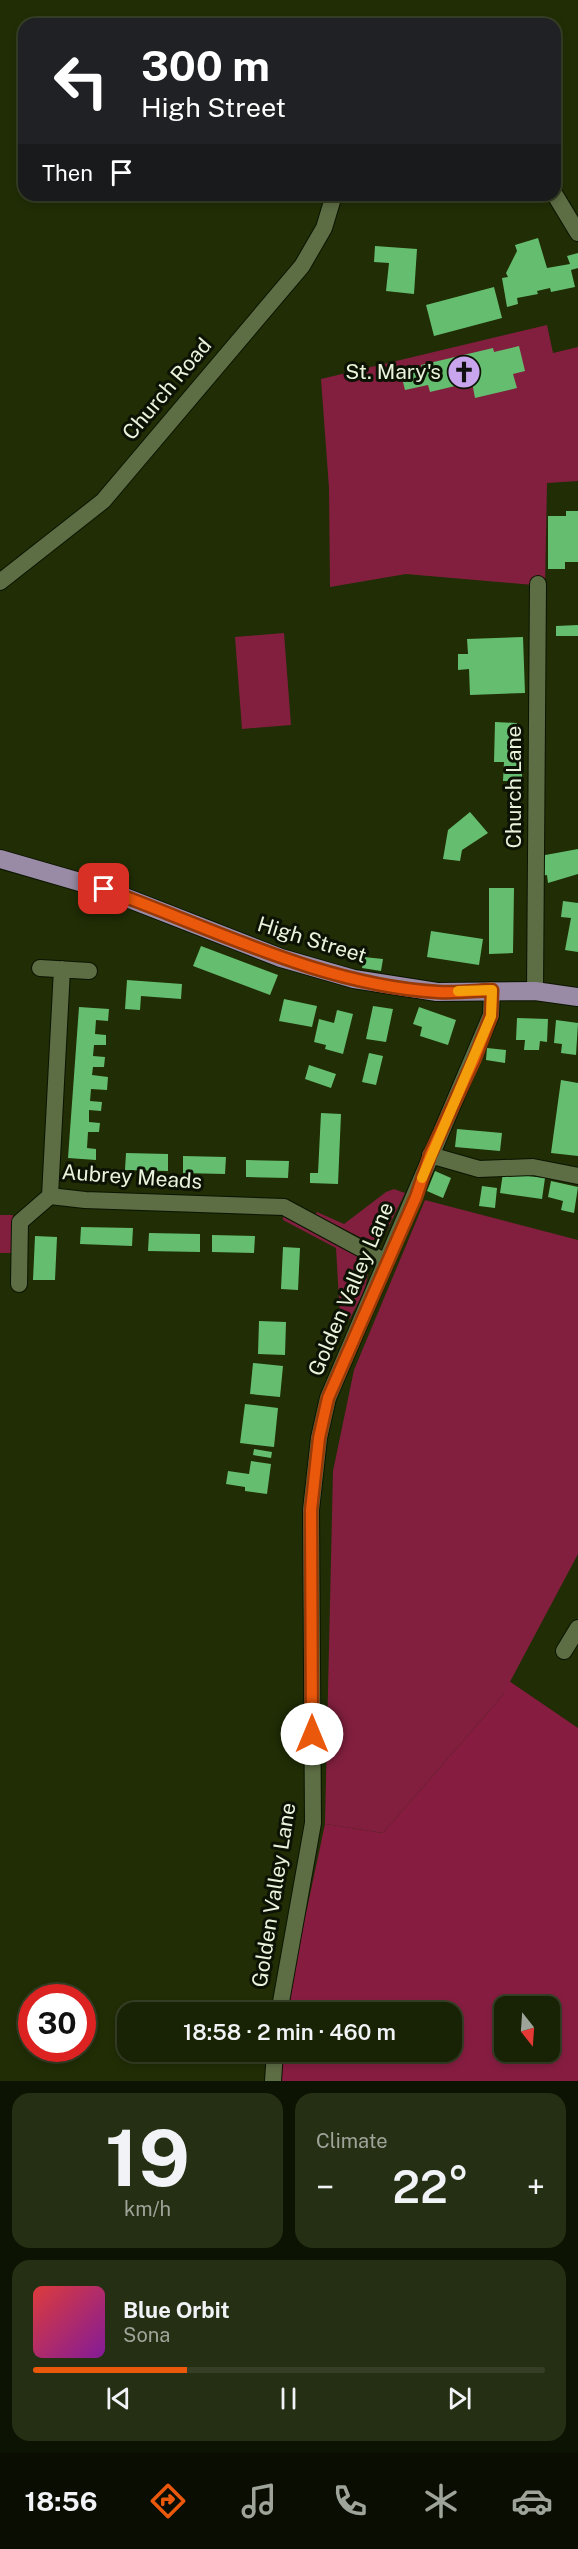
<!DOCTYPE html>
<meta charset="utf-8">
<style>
body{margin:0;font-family:"Public Sans",sans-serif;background:#252f13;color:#f1f3f6;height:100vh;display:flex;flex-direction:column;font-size:22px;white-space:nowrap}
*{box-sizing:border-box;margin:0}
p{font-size:20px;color:#9fa49a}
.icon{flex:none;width:33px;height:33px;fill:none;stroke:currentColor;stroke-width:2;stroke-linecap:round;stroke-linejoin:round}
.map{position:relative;height:2081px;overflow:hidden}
.drawer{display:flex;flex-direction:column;gap:12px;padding:12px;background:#0d1302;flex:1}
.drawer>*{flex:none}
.hud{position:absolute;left:18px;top:18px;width:543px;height:183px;border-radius:18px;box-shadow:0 3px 9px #0003,0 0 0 2px #363f26;background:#202124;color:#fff;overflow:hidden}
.needle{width:39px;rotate:163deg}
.fabs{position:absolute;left:494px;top:1996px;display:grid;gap:12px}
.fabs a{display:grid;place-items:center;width:66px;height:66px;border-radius:12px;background:#182204;box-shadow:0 3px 9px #0003,0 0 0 2px #363f26;font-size:30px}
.speed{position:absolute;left:18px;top:1984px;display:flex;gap:12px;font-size:30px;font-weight:700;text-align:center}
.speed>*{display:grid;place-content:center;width:78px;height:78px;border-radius:50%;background:#182204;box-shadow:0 3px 9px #0003,0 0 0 2px #363f26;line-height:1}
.speed .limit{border:9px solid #d22;background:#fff;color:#111}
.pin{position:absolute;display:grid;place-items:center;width:51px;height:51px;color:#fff;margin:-26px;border-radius:12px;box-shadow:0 3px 9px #0006}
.me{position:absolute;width:66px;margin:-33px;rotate:0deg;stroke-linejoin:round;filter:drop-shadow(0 0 4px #0008)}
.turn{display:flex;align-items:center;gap:21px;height:126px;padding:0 24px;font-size:27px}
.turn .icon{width:78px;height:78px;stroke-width:2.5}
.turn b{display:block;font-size:42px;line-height:51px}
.then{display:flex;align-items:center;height:57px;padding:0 24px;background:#0003;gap:12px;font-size:22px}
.big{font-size:45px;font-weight:600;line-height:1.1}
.drawer .widget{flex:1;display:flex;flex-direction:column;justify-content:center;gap:9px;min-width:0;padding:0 21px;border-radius:18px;background:#252f13}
.drawer .dial{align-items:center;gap:0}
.dial b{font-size:78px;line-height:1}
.song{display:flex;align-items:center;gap:18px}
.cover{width:72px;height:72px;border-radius:9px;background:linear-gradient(135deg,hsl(0 70% 55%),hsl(290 70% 35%))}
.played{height:6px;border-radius:3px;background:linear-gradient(90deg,#ea580c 30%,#363f26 30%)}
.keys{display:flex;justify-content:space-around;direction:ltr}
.heat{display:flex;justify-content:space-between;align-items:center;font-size:33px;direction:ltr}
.drawer .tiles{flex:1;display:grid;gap:12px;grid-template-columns:1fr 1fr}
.widget:last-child{grid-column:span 2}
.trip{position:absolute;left:117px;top:2002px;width:345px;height:60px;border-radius:18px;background:#182204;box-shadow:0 3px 9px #0003,0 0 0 2px #363f26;font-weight:600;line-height:60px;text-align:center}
.dock{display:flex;height:96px;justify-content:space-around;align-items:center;background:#0a0e02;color:#9fa49a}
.dock .icon{width:42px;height:42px}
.dock .current{color:#ea580c}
.dock b{font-size:27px;color:#f1f3f6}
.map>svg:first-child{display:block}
.green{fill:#821f3f}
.forest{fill:#861d40;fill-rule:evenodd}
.building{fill:#65be6f}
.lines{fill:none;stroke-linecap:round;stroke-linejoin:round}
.minor-casing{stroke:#0b1400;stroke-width:18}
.major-casing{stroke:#0b1400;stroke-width:20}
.minor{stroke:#5d6d44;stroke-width:16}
.major{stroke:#998ba5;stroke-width:18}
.route-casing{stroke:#983908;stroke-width:15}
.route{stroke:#ea580c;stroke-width:10}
.slow{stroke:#f59e0b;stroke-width:10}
.labels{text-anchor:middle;stroke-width:6;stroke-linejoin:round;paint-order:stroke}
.poi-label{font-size:21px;fill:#eaf4dd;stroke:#0d1304;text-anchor:end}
.street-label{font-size:21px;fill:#eaf4dd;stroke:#0d1304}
</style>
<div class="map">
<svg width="578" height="2081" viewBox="0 0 578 2081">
<rect width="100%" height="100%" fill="#202d05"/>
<path class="green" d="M547 325 553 353 578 347V481L547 483 545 586 406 574 330 587 329 488 321 379Z
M284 633 291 725 242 729 235 637Z
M394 1189 405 1193 386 1232 376 1240H366L315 1215 317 1212 344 1224 386 1192Z
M425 1200 578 1240V1554L503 1695 383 1833 325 1824 333 1471 354 1370Z
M283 1214 359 1251C378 1275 361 1295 350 1319L340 1317 336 1248 283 1220Z
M0 1215H13L12 1253H0Z"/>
<path class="forest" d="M509 1681 578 1728V2081H279L283 2052H452V2013H287L289 1993 325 1824 383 1833 503 1695ZM504 2007H549V2052H504Z"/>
<path class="building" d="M538 238 547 268 570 264 567 256 578 253V268L571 270 575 287 551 292 550 288 537 291 538 294 517 298 518 304 507 307 502 278 508 277 506 273 517 251 515 245Z
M375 246 417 249 414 294 386 291 389 263 374 262Z
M494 287 502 318 434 336 426 305Z
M519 346 525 371 513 374 517 388 475 398 472 382 430 392 428 385 405 390 401 374 422 369 421 365 493 348 494 352Z
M566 511H578V562H565V569H548V516H566Z
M578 625V636H556V626Z
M523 637 525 693 470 695 469 669 458 670V654H468L467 639Z
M495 722 517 723V751H522V781H503L504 762H494Z
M470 812 488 833 462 850 460 861 443 859 448 830Z
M578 849V874L548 883 547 875 541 876 540 856Z
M489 888H514L513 953 489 954Z
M563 901 578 903V952L565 950 571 918 561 917Z
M431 931 483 939 479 965 427 957Z
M201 946 278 975 270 995 193 966Z
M364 957 383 959 381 971 362 968Z
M127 980 182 984 181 999 141 996 140 1010 125 1009Z
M284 999 317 1006 312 1027 279 1021Z
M373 1006 393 1009 386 1042 366 1039Z
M79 1007 109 1009 108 1021 96 1020 95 1034 106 1035V1045H94L93 1056 105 1057 104 1067H93L92 1075 108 1077 107 1090 91 1089 90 1101 102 1102 101 1111 89 1110V1122L100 1123 99 1132H88L87 1148 96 1149V1160L68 1158Z
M419 1007 456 1020 448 1045 420 1036 422 1027 413 1024Z
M337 1010 353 1014 343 1054 325 1049 326 1045 314 1042 319 1019 334 1023Z
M517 1018 548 1019 547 1042 540 1041 539 1050H524L525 1040H516Z
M556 1020 578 1023 576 1055 561 1053 562 1044 554 1043Z
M487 1048 506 1050 505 1063 486 1060Z
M369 1053 383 1056 376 1085 362 1082Z
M309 1065 336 1074 331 1088 305 1079Z
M561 1080 578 1083V1156L551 1153Z
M321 1113 341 1114 338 1184 310 1183V1173H318Z
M457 1129 502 1133 500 1151 455 1147Z
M126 1153 168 1154V1171L125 1170Z
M183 1156 226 1157 225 1174 183 1173Z
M246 1160 289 1161 288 1178 246 1177Z
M435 1171 451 1178 443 1198 427 1191Z
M503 1173 545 1178 542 1199 500 1193Z
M551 1181 578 1187 574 1213 561 1210 563 1201 548 1197Z
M482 1186 497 1188 495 1208 479 1206Z
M81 1227 133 1228 132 1246 80 1244Z
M149 1233 200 1234V1252L148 1251Z
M212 1235 255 1236 254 1253 212 1252Z
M35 1236 57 1237 55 1280H33Z
M283 1247 300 1248 298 1290 281 1289Z
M259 1321 286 1322 285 1355 258 1354Z
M253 1363 283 1366 280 1397 250 1394Z
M245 1404 278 1408 274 1447 240 1443Z
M254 1449 272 1452 271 1458 253 1455Z
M251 1461 271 1464 267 1494 245 1491V1487L226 1484 228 1471 249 1474Z"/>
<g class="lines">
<defs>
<path id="minor" d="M555 195 578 233
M0 582 103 501 302 266 324 228 334 195
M40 968 89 971
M62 969 50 1196 85 1200 284 1207 386 1262
M535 991 538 584
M430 1155 479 1169 533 1167 578 1176
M19 1284 20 1222 50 1196
M564 1651 578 1628
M279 2013 313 1823 311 1510 319 1438 328 1398 491 1015 492 990
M273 2081 275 2052"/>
<path id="major" d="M0 859 104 889 281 958 354 979 437 992 535 991 578 997"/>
</defs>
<use href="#minor" class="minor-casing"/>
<use href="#major" class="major-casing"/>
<use href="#minor" class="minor"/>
<use href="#major" class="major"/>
</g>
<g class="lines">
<defs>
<path id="route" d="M104 889C213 928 320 985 438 992 456 993 474 991 492 990L491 1016 474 1060 430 1155 416 1197 328 1398 319 1438 311 1510 312 1734"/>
</defs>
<use href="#route" class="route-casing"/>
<use href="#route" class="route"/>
<path class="slow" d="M422 1178 491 1016 492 990 458 991"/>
</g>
<defs>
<symbol id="church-disc" viewBox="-11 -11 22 22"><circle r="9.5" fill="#c9a5ee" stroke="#0d1304"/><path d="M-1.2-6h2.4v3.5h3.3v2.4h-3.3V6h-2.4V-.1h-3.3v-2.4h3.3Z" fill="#111"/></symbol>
</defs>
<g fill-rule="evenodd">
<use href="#church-disc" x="445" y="353" width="38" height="38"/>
</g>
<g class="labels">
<g class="poi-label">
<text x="441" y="379">St. Mary's</text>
</g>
<g class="street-label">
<text transform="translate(167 389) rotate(-50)" y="7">Church Road</text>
<text transform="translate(514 787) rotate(-90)" y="7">Church Lane</text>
<text transform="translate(312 940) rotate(17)" y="7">High Street</text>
<text transform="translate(132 1177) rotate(4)" y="7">Aubrey Meads</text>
<text transform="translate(351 1289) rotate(-67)" y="7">Golden Valley Lane</text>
<text transform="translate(274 1895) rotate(-81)" y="7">Golden Valley Lane</text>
</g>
</g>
</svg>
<div class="fabs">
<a><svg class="needle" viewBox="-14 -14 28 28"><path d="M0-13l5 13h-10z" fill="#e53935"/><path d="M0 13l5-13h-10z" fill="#9fa49a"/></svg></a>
</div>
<div class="speed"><div class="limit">30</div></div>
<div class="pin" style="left:104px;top:889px;background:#d93025"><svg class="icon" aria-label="arrive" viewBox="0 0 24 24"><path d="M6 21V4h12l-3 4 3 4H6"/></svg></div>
<svg class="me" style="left:312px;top:1734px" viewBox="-20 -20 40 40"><circle r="19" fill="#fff"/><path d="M0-13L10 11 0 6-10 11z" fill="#ea580c"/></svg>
<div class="trip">18:58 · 2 min · 460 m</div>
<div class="hud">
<div class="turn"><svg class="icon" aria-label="left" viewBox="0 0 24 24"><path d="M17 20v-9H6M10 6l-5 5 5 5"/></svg><div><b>300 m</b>High Street</div></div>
<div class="then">Then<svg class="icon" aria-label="arrive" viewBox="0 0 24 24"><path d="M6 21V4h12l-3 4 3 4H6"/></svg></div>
</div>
</div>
<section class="drawer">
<div class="tiles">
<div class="widget dial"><b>19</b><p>km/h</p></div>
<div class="widget"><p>Climate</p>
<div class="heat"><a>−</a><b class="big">22°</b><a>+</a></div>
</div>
<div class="widget">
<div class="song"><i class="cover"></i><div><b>Blue Orbit</b><p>Sona</p></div></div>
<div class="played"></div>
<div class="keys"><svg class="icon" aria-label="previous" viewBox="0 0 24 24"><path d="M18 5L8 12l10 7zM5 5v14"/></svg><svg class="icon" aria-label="pause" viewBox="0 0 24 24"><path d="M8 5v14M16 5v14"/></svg><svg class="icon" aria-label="next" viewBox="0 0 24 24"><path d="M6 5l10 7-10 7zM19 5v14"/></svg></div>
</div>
</div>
</section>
<nav class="dock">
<b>18:56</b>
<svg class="icon current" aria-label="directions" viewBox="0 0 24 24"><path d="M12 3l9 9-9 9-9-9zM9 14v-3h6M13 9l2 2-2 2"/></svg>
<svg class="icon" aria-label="music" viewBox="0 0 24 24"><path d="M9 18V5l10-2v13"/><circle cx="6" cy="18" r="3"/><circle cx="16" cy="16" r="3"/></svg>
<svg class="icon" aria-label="phone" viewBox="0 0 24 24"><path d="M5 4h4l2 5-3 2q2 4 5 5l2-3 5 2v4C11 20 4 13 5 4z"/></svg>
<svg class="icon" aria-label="climate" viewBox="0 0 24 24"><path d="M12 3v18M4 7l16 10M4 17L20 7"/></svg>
<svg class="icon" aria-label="car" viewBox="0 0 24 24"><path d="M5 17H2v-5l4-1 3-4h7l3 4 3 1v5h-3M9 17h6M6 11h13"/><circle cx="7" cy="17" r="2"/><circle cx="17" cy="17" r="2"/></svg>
</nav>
